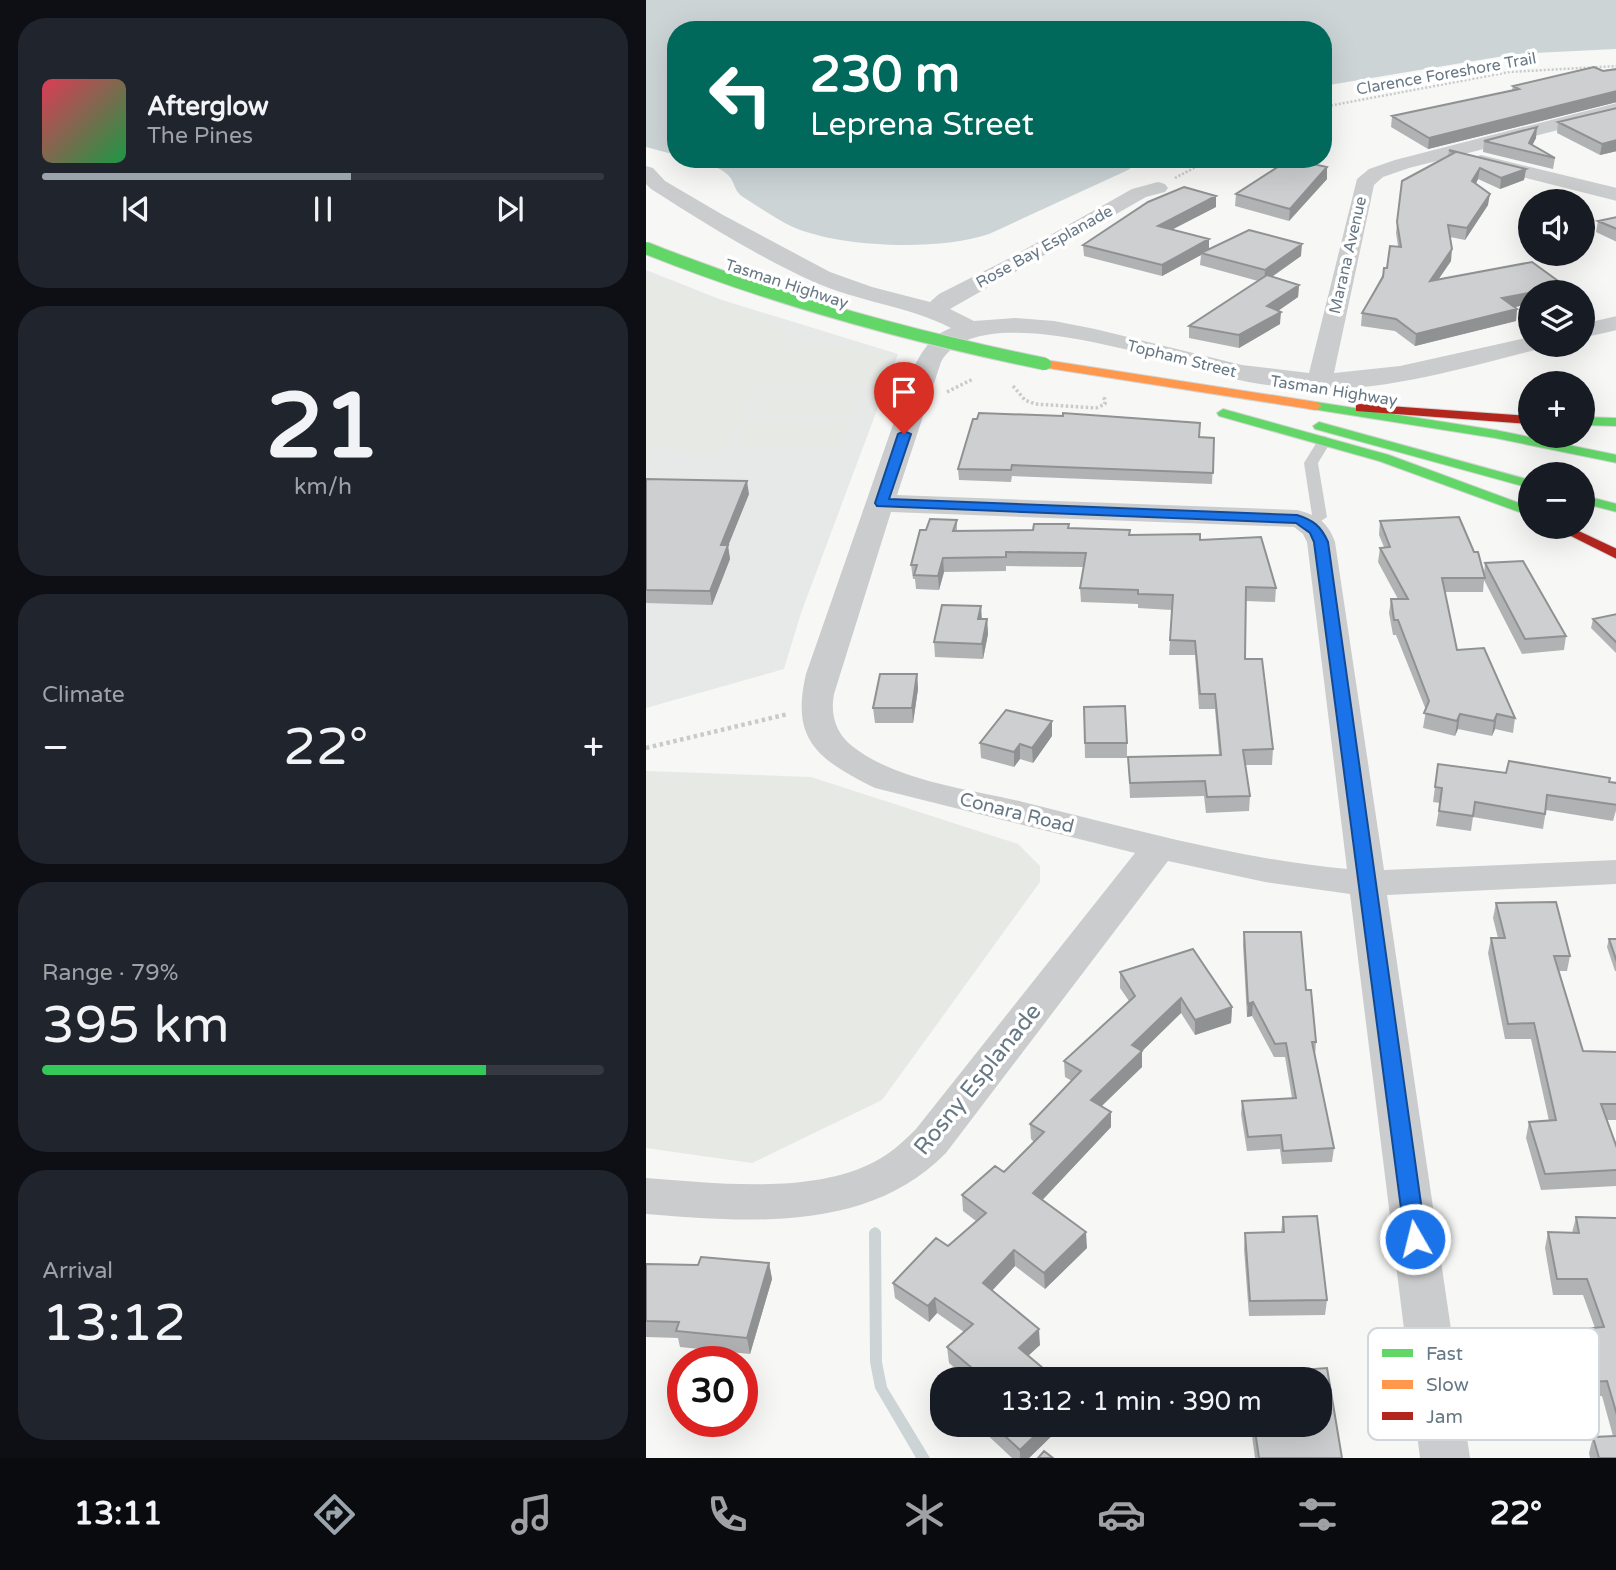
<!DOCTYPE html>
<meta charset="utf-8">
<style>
body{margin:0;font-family:"Varela Round",sans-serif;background:#20242c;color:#f1f3f6;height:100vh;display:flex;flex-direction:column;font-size:26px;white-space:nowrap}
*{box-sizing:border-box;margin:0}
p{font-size:23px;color:#9ea1a6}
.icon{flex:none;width:38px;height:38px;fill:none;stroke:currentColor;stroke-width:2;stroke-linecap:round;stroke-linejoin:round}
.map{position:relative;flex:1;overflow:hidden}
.drawer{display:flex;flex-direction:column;gap:18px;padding:18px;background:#0d0f14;width:646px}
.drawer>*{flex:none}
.hud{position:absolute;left:21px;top:21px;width:665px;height:147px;border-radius:28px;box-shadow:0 7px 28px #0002;background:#00695c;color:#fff;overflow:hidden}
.controls{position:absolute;left:872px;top:189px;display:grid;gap:14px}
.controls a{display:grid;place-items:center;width:77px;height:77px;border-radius:50%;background:#171b24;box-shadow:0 7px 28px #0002;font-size:35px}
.speed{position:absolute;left:21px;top:1346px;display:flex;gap:14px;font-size:35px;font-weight:700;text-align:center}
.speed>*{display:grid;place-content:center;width:91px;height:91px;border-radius:50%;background:#171b24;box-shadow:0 7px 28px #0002;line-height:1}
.speed .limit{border:10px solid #d22;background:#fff;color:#111}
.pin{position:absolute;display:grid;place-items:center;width:60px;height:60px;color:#fff;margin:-72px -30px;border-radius:50% 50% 50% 0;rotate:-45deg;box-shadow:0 0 7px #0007}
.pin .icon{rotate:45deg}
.me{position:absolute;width:77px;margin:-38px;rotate:352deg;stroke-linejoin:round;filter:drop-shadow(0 0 5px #0008)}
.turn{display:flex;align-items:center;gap:24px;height:147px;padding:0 28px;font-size:32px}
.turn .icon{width:91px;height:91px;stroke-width:2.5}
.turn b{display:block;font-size:49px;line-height:60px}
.big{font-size:52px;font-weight:600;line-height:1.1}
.drawer .widget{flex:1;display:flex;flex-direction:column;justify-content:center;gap:10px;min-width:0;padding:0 24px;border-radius:28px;background:#20242c}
.drawer .dial{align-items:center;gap:0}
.dial b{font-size:91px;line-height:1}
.song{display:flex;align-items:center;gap:21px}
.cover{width:84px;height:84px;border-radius:10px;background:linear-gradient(135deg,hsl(350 70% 55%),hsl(140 70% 35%))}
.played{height:7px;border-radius:4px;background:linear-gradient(90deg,#99a4ad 55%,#363941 55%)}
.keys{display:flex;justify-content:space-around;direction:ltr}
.heat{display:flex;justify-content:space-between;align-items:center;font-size:38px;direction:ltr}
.charge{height:10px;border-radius:5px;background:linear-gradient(90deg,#34c759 79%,#363941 0)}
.trip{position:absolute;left:284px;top:1367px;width:402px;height:70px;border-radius:28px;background:#171b24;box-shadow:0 7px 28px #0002;font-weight:600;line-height:70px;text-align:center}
.dock{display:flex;height:112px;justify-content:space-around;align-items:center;background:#090b0e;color:#9ea1a6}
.dock .icon{width:49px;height:49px}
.dock .selected{color:#99a4ad}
.dock b{font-size:32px;color:#f1f3f6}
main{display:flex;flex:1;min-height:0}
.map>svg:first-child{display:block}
.built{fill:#e7e8e8}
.green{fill:#e6e9e4}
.water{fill:#ccd4d6}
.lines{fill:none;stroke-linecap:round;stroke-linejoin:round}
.stream{fill:#ccd4d6;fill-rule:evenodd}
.fast-casing{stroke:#d4d4d4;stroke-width:2}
.slow-casing{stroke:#d4d4d4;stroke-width:2}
.jam-casing{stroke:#d4d4d4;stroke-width:2}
.path-far2{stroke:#c9cacb;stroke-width:2.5;stroke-dasharray:2 2;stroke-linecap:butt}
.path-far1{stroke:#c9cacb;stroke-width:3.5;stroke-dasharray:2.5 2.5;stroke-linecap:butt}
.path{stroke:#c9cacb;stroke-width:4.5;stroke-dasharray:3.5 3.5;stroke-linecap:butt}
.lane{fill:#cbcccd;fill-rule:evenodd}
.street{fill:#cbcccd;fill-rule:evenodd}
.fast{fill:#63d668;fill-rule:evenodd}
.slow{fill:#ff974d;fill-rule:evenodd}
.jam{fill:#b3261e;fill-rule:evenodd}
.fast-bridge-casing{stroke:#d3d4d4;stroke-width:14;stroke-linecap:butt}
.fast-bridge{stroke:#63d668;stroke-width:12}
.wall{fill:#b1b2b3}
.shaded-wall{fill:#909192}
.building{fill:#cecfd0;stroke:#909192;stroke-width:2}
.route{fill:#1a73e8;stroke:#114b97;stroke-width:2}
.labels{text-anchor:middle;stroke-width:7;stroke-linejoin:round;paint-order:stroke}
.far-street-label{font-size:16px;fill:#677885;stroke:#fff}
.street-label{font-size:19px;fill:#677885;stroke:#fff}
.near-street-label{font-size:23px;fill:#677885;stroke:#fff}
.key{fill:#fff;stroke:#d1d6da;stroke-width:2}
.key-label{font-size:19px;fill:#677885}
</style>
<main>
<section class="drawer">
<div class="widget">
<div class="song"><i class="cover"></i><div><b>Afterglow</b><p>The Pines</p></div></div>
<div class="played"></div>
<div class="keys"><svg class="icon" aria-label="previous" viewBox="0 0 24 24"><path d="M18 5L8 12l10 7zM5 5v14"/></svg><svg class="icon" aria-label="pause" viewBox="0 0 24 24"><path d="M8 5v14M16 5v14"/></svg><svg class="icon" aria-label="next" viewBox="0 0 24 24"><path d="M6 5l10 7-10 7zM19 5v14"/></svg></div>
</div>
<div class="widget dial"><b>21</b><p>km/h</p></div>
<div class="widget"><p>Climate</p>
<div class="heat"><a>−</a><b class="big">22°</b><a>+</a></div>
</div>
<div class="widget"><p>Range · 79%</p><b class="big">395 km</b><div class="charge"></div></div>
<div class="widget"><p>Arrival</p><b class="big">13:12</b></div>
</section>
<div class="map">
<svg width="971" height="1458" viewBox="0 0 971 1458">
<rect width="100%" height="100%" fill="#f7f7f6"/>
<path class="built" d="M0 270 76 300 252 354 155 613 138 669 0 708Z"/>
<path class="green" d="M0 275 109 314 158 343 247 354 237 384 163 383 237 386 235 389 111 387 80 452 0 449Z
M115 390 214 392 206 417 104 414Z
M100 421 203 424 194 450 89 447Z
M0 771 165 777 372 844 394 866V882L236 1100 106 1163 0 1148Z"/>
<path class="water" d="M0 0H970V49L870 54 677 86V30H30V155L0 147Z
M48 159H496L482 170 343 234C294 251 195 248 147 227 130 219 113 207 97 197 88 192 89 181 82 175 73 166 60 165 48 159Z"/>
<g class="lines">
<path class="stream" d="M229 1227 233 1229 235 1232 236 1362 241 1387 284 1458H270L229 1388 224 1362 223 1232 225 1229Z"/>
<defs>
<path id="fast" d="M670 402 849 430 971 455V463L849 438 666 409V403Z
M577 409 743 455 884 507V516L733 461 573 416 571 413Z
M936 417 971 418V426L936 425Z
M673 422 884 480V488L669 429 667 426Z
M936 495 971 504V512L936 503Z"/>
<path id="slow" d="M399 360 670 402 676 406 670 410 395 367 393 364Z"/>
<path id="jam" d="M714 404 884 416V424L710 411V405Z
M907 527H924L971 549V559Z"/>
</defs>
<use href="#fast" class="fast-casing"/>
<use href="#slow" class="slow-casing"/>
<use href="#jam" class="jam-casing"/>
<path class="path-far2" d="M677 107 863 72 971 66
M529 178 565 159"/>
<path class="path-far1" d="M367 386 379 400 389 404 450 408 459 404V399L455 397
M301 392 327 379"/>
<path class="path" d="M0 748 142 714"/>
<path class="lane" d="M679 436 686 440 672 463 681 517 663 529 655 524 666 515 658 463 674 437Z"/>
<path class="street" d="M971 103V115L763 168 737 177 728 185 688 373 754 366 884 337V345H896L893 349C821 367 747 390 673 389 647 388 619 386 593 380 532 366 333 293 295 362L251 495 651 510C671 515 682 522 689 542L738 870 971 860V884L741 895 824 1458H774L704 894 619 882 522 861 300 1153C222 1233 102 1222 0 1214V1178C70 1183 164 1195 228 1162 244 1154 257 1142 270 1129L489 853 229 788C173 760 144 741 160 674L265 373C274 354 285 335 305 328 262 306 213 302 168 282 112 257 57 222 5 189L0 184V166L7 168 19 181 77 215 184 272 226 287 284 302 293 294 362 259 486 189 512 182 519 184 522 188 519 192 500 197 304 309 328 321 369 318 408 321 449 329 596 365 663 373 711 179 723 169 749 160ZM245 512 648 527 657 534 661 542 701 869C591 859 484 828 377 802 323 789 250 781 206 746 190 733 184 715 188 694Z
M835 155 971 188V201L828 165 825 161 828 157Z
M971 316V330L936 338V324Z"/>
<use href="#fast" class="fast"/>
<use href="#slow" class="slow"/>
<use href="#jam" class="jam"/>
<defs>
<path id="fast-bridge" d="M0 248C130 300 262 336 399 364"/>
</defs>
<use href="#fast-bridge" class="fast-bridge-casing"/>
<use href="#fast-bridge" class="fast-bridge"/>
</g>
<path class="wall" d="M970 68 971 102 782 149 745 127 746 116 866 90 867 86Z
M971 108V151L954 155 911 133 912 122Z
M890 138 886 145 909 158 907 169 837 152 838 141Z
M803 150 880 169 878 180 854 189 832 179 830 184 842 205 819 240 804 237 805 261 792 280 884 292V304L869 307 871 309 870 321 769 346 749 331 715 326 716 313 752 246 750 233 756 181 802 157Z
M681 167V179L643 221 589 206 590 194Z
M570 207 526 229 563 249 655 256 626 277 653 285 652 297 632 311 634 324 593 348 543 338V326L612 281 554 265 555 255 516 276 438 256 437 245Z
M971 217V242L950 232 952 221Z
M553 437 568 438 566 484 366 476 365 482 313 480 312 469Z
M0 479 103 494 82 546 84 559 66 605 0 603Z
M311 520V531L387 530 423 528 484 535 554 540 630 588 629 602 600 601 599 659 627 749 626 765H599L604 796 603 811 560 813 558 796 484 798 482 757 573 755 569 709H553L549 655H523L526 610 492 608V604L435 602 434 588 438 567 360 566V571L298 572 293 590 270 589 269 579H267L265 565Z
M734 521 838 574 839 563 920 636 918 650 876 654 838 580 837 592H799L811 650 869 718 867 733 849 729 846 736 812 729 809 736 777 728 780 710 750 635H747L743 613 745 599H752L732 562 734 548 738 547 733 535Z
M971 614V654L945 628 947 619Z
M336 619H341L342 634 337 659 289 657 288 642Z
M271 674 272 689 267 723H229L227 708Z
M438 707 481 743V758H439Z
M406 736 387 763 374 759 368 767 335 758 334 743Z
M792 764 860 773 971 783V807L967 821 900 810 897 829 827 817 825 831 790 826 794 803 787 802Z
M850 903 924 956 921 971H913L937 1051 971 1052V1120H961L971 1148V1186L895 1190 880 1138 883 1122 903 1121 885 1039H859L842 953 845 938H852L847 918Z
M598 932 660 990 670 1042 669 1056 688 1148 686 1162 636 1164 634 1149 601 1151 595 1114 596 1101 646 1098 639 1057H628L606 1016 601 1017 597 945Z
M963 939H971V971H969L961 947Z
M474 972 586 1007 585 1023 549 1035 535 1013 496 1051V1067L456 1106 465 1127 396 1200 441 1248 399 1289 369 1266 346 1291 394 1345 382 1356 410 1379H322L303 1363 301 1347 318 1332 291 1313 283 1322 249 1298 247 1283 302 1246 330 1221 317 1211 316 1195 358 1172 388 1142 385 1139 384 1124 426 1081 419 1077 418 1061 483 1001 474 988Z
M637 1217 681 1300 679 1315 603 1316 598 1249 599 1233 635 1232Z
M930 1217 971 1218V1458H944L943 1453 947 1437 967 1436 956 1396 939 1398 923 1345 927 1330 949 1328 937 1295H907L899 1248 902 1232 926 1233Z
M123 1263 126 1279 104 1354 34 1347 32 1338 0 1337V1264L52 1265Z
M681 1368 696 1458H609L606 1436 594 1437 592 1424H674V1379H588L589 1375Z
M335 1424H418L383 1458H366L335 1429Z"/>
<path class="shaded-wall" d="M971 91V102L782 149 783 138Z
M891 127 890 138 883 152V143Z
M971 140V151L954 155 956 144Z
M681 167V179L643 221 644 209Z
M834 168 832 179 825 193 826 181Z
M880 169 878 180 854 189 855 178Z
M844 194 842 205 819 240 821 228Z
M570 196V207L512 237V226Z
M563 239V250L555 253V255L516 276V265Z
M656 244 655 256 618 282 619 270Z
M806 249 805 261 783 293 784 281Z
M653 285 652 297 620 319 621 306Z
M919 286 918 292H886Z
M884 293V304L854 310 856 298Z
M871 309 870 321 769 346 770 334Z
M635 312 634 324 593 348V335Z
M101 481 103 494 82 546 84 559 66 605 64 591 75 545Z
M297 558 298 572 293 590 292 576Z
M335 606 336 620 332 619Z
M341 619 342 634 337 659 336 644Z
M271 674 272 689 267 723 266 708Z
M814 714 812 729 809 736 811 721Z
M851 714 849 729 846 736 848 721Z
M406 721V736L387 763 386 748Z
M374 744V759L368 767V752Z
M535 998V1013L486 1061V1045Z
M607 1002 606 1016 601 1017 602 1004Z
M586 1007 585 1023 549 1035V1020Z
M496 1051V1067L445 1116V1100Z
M465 1112V1127L388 1209 387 1193Z
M440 1232 441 1248 399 1289 398 1273Z
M368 1250 369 1266 338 1299 337 1283Z
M123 1263 126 1279 104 1354 101 1338Z
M289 1298 291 1313 283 1322 282 1306Z
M393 1329 394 1345 374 1363 373 1348Z
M401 1424H418L383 1458H374V1450Z"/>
<path class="building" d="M948 67 957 71 971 69V91L783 138 746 116 873 89 867 86Z
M971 108V140L956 144 912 122Z
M891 127 883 143 909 158 838 141Z
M803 150 880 169 855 178 834 168 826 181 844 194 821 228 802 225 806 249 784 281 886 262 919 286 856 298 871 309 770 334 750 319 716 313 737 277 738 268H741L744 246 755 247 751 222 756 181 808 153Z
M644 159 681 167 644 209 590 194Z
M538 187 570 196 512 226 563 239 516 265 437 245 502 202Z
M971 217V229L952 221Z
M603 230 656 244 619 270 555 253Z
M621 275 653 285 621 306 635 312 593 335 543 326Z
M333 413 417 416V413L554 423 553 437 568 438 567 473 366 465 365 470 312 469 327 419H331Z
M0 479 101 481 75 545H82L64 591 0 590Z
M813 517 828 552H832L839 578H796L811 650 838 648 869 718 851 714 848 721 814 714 811 721 778 713 783 701 752 620H748L745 599H762L734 548 744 547 734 521Z
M284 519 311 520 307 531 387 530 388 524H423L422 528 484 530 483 535 554 534V540L615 537 630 588 600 587 599 659H616L627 749 597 750 604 796 561 797 559 781 484 783 482 757 575 755 569 694H554L549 641 524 640 527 595 492 594V590L434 588 440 553 360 552V557L297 558 292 576 268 575 271 565H265L274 530H280Z
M877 561 920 636 879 639 839 563Z
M296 605 335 606 332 619H341L336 644 288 642Z
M971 614V643L947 619Z
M234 674H271L266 708H227Z
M479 706 481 743H439L438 707Z
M360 710 406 721 386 748 374 744 368 752 334 743Z
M863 761 964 778 963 782 971 783V805L901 795 899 814 829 802 827 816 793 811 796 788 789 787 792 764 860 773Z
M910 902 924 956H908L937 1051 971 1052V1104H955L971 1148V1170L899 1174 883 1122 910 1120 888 1023 862 1024 845 938H859L850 903Z
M598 932H655L660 990H665L670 1042H666L688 1148 637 1151 635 1135 602 1137 596 1101 650 1098 640 1043 629 1044 607 1002 602 1004Z
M963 939H971V962Z
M547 949 586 1007 549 1020 535 998 486 1045 496 1051 445 1100 465 1112 387 1193 440 1232 398 1273 368 1250 337 1283 393 1329 373 1348 410 1379H339L301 1347 327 1324 289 1298 282 1306 247 1283 290 1238 302 1246 340 1213 316 1195 349 1166 358 1172 398 1132 384 1124 435 1071 418 1061 489 996 474 972Z
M671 1216 681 1300 604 1301 599 1233 638 1232 637 1217Z
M930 1217 971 1218V1415L961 1381 943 1382 927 1330 958 1327 941 1279H911L902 1232 933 1233Z
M55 1257 123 1263 101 1338 30 1331 33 1322 0 1321V1264L52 1265Z
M681 1368 696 1458H613L608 1424H674V1379H589V1375Z
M346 1424H401L374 1450Z
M971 1436V1458H953L947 1437Z
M398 1451 407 1458H392Z"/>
<path class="route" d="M258 431 265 434 243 499 651 515C667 520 675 526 682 542L780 1239 777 1245 769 1248 762 1245 759 1239 668 542 664 533 650 523 231 506 229 503 252 434Z"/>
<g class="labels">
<g class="far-street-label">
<text transform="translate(800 73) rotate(-10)" y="6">Clarence Foreshore Trail</text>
<text transform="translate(398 246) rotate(-29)" y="6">Rose Bay Esplanade</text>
<text transform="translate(701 255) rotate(-77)" y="6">Marana Avenue</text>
<text transform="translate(141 283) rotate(18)" y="6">Tasman Highway</text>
<text transform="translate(536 358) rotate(14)" y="6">Topham Street</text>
<text transform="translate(688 390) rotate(9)" y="6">Tasman Highway</text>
</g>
<g class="street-label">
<text transform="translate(371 812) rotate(14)" y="7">Conara Road</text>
</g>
<g class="near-street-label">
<text transform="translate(331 1079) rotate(-51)" y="8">Rosny Esplanade</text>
</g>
</g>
<rect x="722" y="1328" width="231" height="112" rx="10" class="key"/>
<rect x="736" y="1349" width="31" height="8" fill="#63d668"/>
<rect x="736" y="1380" width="31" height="9" fill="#ff974d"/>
<rect x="736" y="1412" width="31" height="8" fill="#b3261e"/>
<g class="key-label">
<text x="780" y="1360">Fast</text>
<text x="780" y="1391">Slow</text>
<text x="780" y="1423">Jam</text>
</g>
</svg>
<div class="controls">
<a><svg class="icon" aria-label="sound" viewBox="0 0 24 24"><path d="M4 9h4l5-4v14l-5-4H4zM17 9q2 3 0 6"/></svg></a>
<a><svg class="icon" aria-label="layers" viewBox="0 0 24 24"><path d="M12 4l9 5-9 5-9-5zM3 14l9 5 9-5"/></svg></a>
<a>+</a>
<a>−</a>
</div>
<div class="speed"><div class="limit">30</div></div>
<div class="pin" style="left:258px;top:434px;background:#d93025"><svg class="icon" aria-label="arrive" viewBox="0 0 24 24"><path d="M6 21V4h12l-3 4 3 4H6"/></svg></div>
<svg class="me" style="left:769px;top:1239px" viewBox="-20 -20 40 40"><circle r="17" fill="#1a73e8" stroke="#fff" stroke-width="3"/><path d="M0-11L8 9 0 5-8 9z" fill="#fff"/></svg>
<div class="trip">13:12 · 1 min · 390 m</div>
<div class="hud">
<div class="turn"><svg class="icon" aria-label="left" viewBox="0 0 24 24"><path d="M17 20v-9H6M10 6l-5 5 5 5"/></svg><div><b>230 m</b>Leprena Street</div></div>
</div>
</div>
</main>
<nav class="dock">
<b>13:11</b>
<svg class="icon selected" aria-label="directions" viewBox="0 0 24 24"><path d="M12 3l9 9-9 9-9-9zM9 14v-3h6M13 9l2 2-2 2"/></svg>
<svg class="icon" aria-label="music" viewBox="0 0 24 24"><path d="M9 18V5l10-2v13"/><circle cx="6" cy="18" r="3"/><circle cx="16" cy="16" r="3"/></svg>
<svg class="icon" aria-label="phone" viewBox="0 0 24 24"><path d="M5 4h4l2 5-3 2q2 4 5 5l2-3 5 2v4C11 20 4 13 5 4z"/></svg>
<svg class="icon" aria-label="climate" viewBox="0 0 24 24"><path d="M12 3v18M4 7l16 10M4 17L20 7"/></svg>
<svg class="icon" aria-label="car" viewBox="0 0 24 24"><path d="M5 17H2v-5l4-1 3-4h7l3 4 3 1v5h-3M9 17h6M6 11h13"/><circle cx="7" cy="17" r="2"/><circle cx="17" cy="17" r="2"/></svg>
<svg class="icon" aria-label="filters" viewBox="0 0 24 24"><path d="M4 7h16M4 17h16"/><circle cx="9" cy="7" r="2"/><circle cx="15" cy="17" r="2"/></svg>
<b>22°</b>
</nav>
